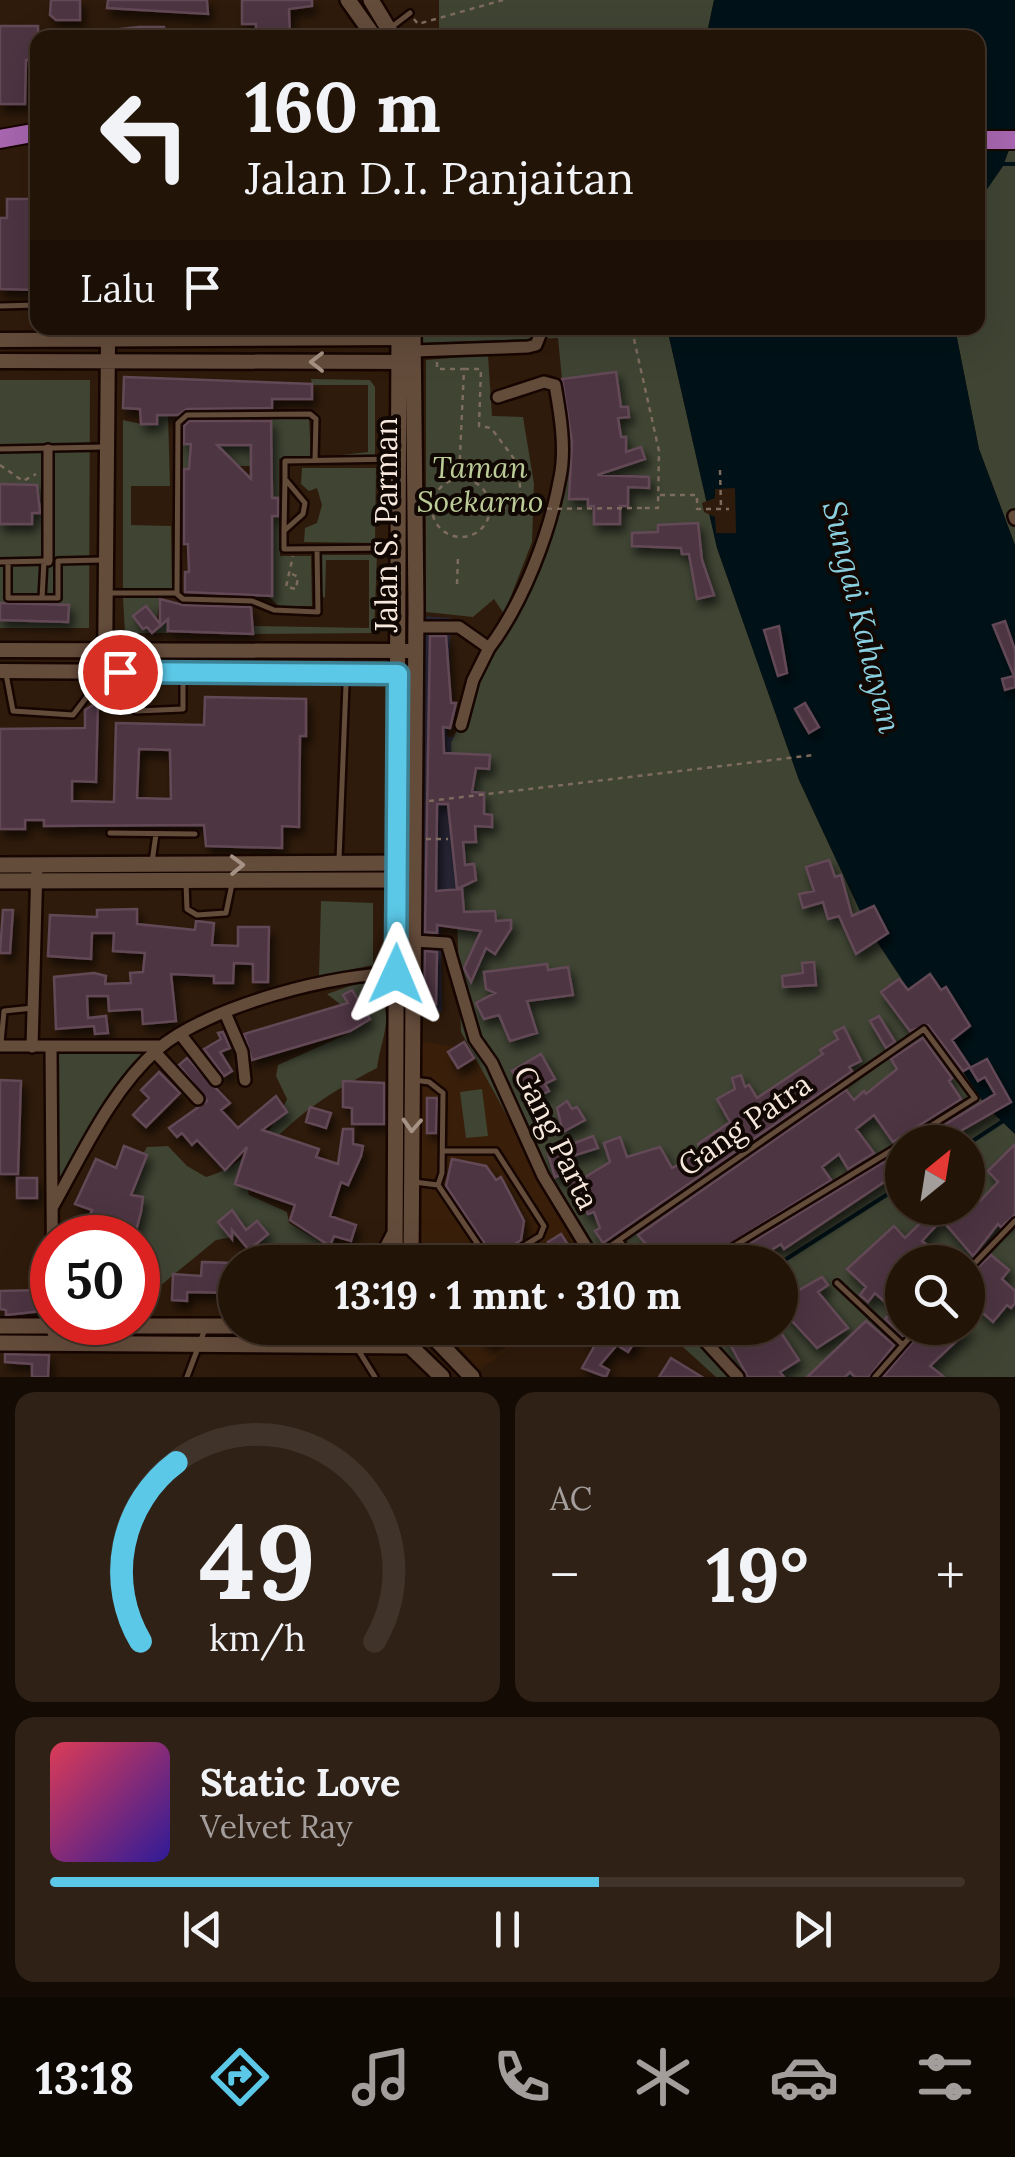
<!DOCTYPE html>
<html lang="id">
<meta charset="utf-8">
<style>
body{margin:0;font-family:Lora,serif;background:#2f2116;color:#f1f3f6;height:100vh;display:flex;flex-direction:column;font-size:38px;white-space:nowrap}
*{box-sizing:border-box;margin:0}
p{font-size:32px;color:#a39e9c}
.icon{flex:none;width:55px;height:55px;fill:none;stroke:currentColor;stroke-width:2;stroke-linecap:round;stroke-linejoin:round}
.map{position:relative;height:1377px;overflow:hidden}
.sheet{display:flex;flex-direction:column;gap:15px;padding:15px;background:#130b04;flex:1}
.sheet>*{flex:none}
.hud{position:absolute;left:30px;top:30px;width:955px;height:305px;border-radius:20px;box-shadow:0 10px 40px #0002,0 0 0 2px #403329;background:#231408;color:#f1f3f6;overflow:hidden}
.needle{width:65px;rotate:30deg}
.buttons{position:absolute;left:885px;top:1125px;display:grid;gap:20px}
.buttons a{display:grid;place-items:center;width:100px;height:100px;border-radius:50%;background:#231408;box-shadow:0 10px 40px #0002,0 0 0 2px #403329;font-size:50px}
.speed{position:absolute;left:30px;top:1215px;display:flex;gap:20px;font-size:50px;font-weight:700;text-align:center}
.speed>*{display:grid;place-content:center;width:130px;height:130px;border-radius:50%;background:#231408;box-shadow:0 10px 40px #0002,0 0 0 2px #403329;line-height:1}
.speed .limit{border:15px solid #d22;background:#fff;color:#111}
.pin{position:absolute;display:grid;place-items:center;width:85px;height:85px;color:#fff;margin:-42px;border:5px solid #fff;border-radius:50%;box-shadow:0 2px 10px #0007}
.me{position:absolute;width:110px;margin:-55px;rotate:1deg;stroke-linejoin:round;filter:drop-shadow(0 0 8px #0008)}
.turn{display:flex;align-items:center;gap:35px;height:210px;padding:0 50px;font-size:45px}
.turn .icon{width:130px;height:130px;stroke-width:2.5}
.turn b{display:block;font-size:70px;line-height:85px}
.then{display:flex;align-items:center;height:95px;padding:0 50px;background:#0003;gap:20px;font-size:38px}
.big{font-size:75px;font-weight:700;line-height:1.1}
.sheet .card{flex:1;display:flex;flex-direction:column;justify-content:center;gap:15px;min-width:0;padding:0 35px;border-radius:20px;background:#2f2116}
.sheet .dial{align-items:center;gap:0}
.dial svg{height:260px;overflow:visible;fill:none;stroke:#403329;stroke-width:7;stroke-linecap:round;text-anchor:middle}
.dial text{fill:#f1f3f6;stroke:none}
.song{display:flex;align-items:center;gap:30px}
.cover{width:120px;height:120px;border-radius:15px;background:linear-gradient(135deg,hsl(350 70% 55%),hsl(250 70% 35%))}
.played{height:10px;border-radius:5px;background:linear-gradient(90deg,#5bc8e7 60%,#403329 60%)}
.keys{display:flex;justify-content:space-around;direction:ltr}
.heat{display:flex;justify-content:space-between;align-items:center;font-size:55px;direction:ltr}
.sheet .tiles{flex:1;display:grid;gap:15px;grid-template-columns:1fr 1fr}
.card:last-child{grid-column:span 2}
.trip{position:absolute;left:218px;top:1245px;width:580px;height:100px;border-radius:50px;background:#231408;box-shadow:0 10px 40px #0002,0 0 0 2px #403329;font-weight:700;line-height:100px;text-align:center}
.menu{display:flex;height:160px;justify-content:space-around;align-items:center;background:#0e0803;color:#a39e9c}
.menu .icon{width:70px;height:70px}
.menu .active{color:#5bc8e7}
.menu b{font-size:45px;color:#f1f3f6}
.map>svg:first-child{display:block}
.commercial{fill:#282535}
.built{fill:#391f0a}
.green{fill:#3f4433;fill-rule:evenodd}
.water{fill:#001218}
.pier{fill:#2f1b0b}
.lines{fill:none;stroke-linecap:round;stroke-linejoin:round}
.stream{stroke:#001218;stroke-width:4}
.building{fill:#4e3442;stroke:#634957;stroke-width:2.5;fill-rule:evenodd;filter:url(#shadow)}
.service-casing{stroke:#160500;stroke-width:10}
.pedestrian-casing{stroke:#160500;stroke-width:14}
.minor-casing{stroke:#160500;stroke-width:16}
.tertiary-casing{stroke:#160500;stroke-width:19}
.secondary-casing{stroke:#160500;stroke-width:20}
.trunk-casing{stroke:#160500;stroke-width:22}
.path{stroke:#7d6b5d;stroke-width:2.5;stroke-dasharray:5 5;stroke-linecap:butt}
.service{stroke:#644c3b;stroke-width:5}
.pedestrian{stroke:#644c3b;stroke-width:9}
.minor{stroke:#644c3b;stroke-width:11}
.tertiary{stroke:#644c3b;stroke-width:14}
.secondary{stroke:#644c3b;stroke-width:15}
.trunk{stroke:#a866b0;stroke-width:18}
.path-bridge{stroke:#7d6b5d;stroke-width:2.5;stroke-dasharray:5 5;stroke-linecap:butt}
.oneway{stroke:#a69284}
.route-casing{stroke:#3b8296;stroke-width:25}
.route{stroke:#5bc8e7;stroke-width:18}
.labels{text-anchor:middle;stroke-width:8;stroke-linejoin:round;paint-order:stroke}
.park-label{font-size:30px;font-style:italic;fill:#bccc98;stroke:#110803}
.street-label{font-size:30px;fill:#f7e8de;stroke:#110803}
.water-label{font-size:32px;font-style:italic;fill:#8acfdf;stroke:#110803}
</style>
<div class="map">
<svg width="1015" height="1377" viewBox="0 0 1015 1377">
<defs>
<filter id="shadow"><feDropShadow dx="4" dy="7" stdDeviation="5" flood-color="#0009"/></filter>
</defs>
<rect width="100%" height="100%" fill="#2f1b0b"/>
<path class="commercial" d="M420 616 451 618 447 737H471L478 894H440L442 1011 419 1012Z"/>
<path class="built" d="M419 1041 471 1050 589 1262H422Z
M441 1328H540L479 1370Z"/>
<path class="green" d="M439 0H714L706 38 439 37Z
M1015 133V545L979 449 955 328H978V202L1003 166Z
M421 328H667L717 548 799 780 868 928 985 1105 1015 1134V1377H716L662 1328H780V1262H597L550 1194 461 1032 451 743 549 532 569 453 558 338 421 343ZM902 1142H968V1208H902ZM902 1262H968V1328H902Z
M488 355 492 416 523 417 534 484 532 542 504 614 494 599 473 617 426 612V360Z
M311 379 370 380 375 387V456L342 455 368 452V385H312Z
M0 380H90L89 628H0Z
M157 415H168L170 486H131V525L171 526 172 590H123V420L141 424Z
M271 417 309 418 311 457 279 459V498H272Z
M251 418V466H238L228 456 190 457 189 469H183V444H241L242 419Z
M302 468H376L375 543 304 542 305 528 317 523 322 505 317 488 309 491 301 484Z
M272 516H279L280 556H311L312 606H279L267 595 272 592Z
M322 555H377L374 633 253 634 254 626 369 628V560H326L325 598 321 595Z
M123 598H160L157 619 146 606 133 616 152 632 167 620 168 608V633H125Z
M321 901 373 903V965L319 976Z
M370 979C398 1016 382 1031 377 1068 317 1099 289 1121 244 1172L249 1195 287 1212 289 1223 341 1254 368 1256 364 1262H272L249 1234 216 1240 138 1304V1238L128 1237 139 1220 126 1198 131 1174 147 1147 168 1146 187 1166 206 1177C243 1167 272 1133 287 1099L276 1076 278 1065 354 1031 345 1008 327 994Z
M145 1052 95 1118 59 1183 58 1053Z
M482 1089 488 1136 466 1138 460 1092Z"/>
<path class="water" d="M714 0H1015V133L1003 166 978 202V38H706Z
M667 328H955L979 449 1015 545V1134L985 1105 868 928 799 780 717 548Z"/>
<path class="pier" d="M735 488 736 533H716L715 517 704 512 702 503 715 498V489Z"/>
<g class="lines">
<path class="stream" d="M1000 164H1015
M968 1144 1006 1119
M780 1263 902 1185"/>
</g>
<path class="building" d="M51 0H80V20H56L50 15Z
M108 0H207L208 14 107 8Z
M242 0H312V6L289 9 290 38H256V24H242Z
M0 26H38V60H26L25 104H0Z
M140 27H164L165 38H101L100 31Z
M7 199H38V290L0 289V218H7Z
M616 372 621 407H628L629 417 618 418 621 437H626V452L641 447 645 459 597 475 649 477V488L628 487V506H620V524H594V506H588V499H569L572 442 562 379Z
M124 377 312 384V399H272V408L187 409 178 415H157V424H141L140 409 123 408Z
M189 421H271L272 498H278V516H272V596L185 592V572H189L188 544H184V469H189L191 444H184V426ZM217 445H251V479Z
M0 484 37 485 40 513H32V524H0Z
M698 523 702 560 714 595 697 599 689 554H682L681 548 632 546V533L658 532V525Z
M160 599 183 605 251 607 253 634 168 631V619L152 633 147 627 143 629 133 616 146 606 160 624Z
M0 603 69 605 68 622 0 620Z
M1005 621 1015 650V687L1005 690 1002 679 1014 676 993 625Z
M779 626 787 673 778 676 764 630Z
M430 636H446L451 703H456L450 728 443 727 444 753 490 755 489 769 476 768 472 792 484 793V814L492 815V827L475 826 476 842H463L465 865 474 864 476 880 457 889 448 804H437L436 891 462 889 464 912 495 911 496 921 511 920V929L495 954 486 948 471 982 464 968 481 931 437 925V933L425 932Z
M205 697 306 699V736H300L299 827 282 826V848L206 846 204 825 44 826V820H25V829H0V729L85 728V710L98 702 96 782 72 781V801L114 802 116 723 204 725ZM139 749 170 750 171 799 137 798Z
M805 703 819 727 809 733 795 709Z
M829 860 835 877 841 875 852 916 874 906 888 933 856 954 839 916 828 919 823 902 803 908 799 894 814 891 806 867Z
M137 909V924L195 930 196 921 214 923 212 945 238 946V927H269L268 982H253V964L234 963 233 983H214V976L171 974 176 1021 143 1024 142 1009 109 1011 108 996H87L88 1018 106 1016 108 1033 95 1034 94 1026 56 1029 54 977 94 973 106 976 105 984 131 983 130 973 143 972 145 953 113 951 114 933H92L91 959 48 956 50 915 97 917V910Z
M3 910H13L10 953H0Z
M425 951 437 952 436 1004 424 1003Z
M814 962 816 985 783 987 782 976 803 973 802 963Z
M547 964 548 970 568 967 573 995 527 1001 537 1033 510 1041 499 1015 484 1019 476 1003 495 993 486 989 484 972Z
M930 974 941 990 946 987 970 1026 952 1040 970 1067 963 1071 928 1025 910 1031 881 992 899 979 908 990Z
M352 990 370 1019 350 1031 252 1060 244 1034 348 1003 343 995Z
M879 1016 895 1042 886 1048 870 1021Z
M844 1027 861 1061 849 1067 852 1071 603 1243 595 1231 600 1228 594 1212 588 1214 563 1174 555 1177 548 1153 593 1136 598 1148 566 1158 577 1182 610 1162 604 1143 620 1137 627 1157 660 1147 672 1168 685 1162 700 1149 698 1144 730 1122 717 1099 735 1089 732 1078 741 1075 745 1087 749 1085 757 1098 823 1054 820 1050 838 1039 834 1032Z
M223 1032 230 1048 220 1052 232 1071 224 1076 204 1049 221 1039 218 1033Z
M923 1038 952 1078 949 1081 961 1099 893 1142 874 1115 856 1129 874 1153 848 1169 839 1154 822 1167 831 1180 702 1262H662L638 1235 846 1090 854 1100 864 1091 866 1094 897 1069 891 1059Z
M464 1042 474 1058 458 1068 448 1052Z
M541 1054 555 1079 545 1084 549 1091 531 1100 512 1071Z
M187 1058 230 1103 221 1110 238 1128 276 1096 287 1112 262 1130 319 1149 316 1157 338 1164 343 1129H353V1144L363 1146 361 1156 348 1185 341 1182 330 1216 356 1225 351 1241 334 1236 330 1246 290 1220 295 1205 235 1184 247 1147 225 1170 197 1140 192 1145 182 1133 177 1137 169 1128 207 1101 179 1065Z
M987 1059 1011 1102 941 1142H916L995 1094 985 1077 978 1081 970 1068Z
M159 1072 180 1093 146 1127 133 1115 149 1098 141 1090Z
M0 1080 21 1081 18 1174H0Z
M343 1081 384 1083V1124H352V1108L343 1107Z
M427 1098H437L436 1133H427Z
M567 1101 572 1109 577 1107 585 1120 563 1132 557 1108Z
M310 1107 331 1113 326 1128 306 1122Z
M1015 1144V1215L1001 1227 998 1224 973 1256 943 1221 956 1208H968V1188L980 1201 998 1182 988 1171Z
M124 1146 147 1155 131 1195 143 1197 141 1212 134 1238H105L84 1231 92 1210 75 1204 96 1159 116 1168Z
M902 1151V1170L784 1249 781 1244 752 1262H719Z
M452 1159 486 1166 496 1180 501 1177 524 1221 521 1240 503 1252 489 1250 446 1186Z
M17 1178H37V1198H17Z
M935 1209 944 1217 922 1241 948 1262H902V1328L909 1329 903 1336 885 1319 894 1310 875 1293 868 1302 860 1295 866 1287 847 1269 894 1226 905 1238Z
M232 1210 246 1230 257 1221 268 1234 249 1250 232 1230V1239L218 1222Z
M561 1234 579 1262H530L552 1247 548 1242Z
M991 1255 1009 1270 1002 1279 1015 1291V1303L1011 1308 1007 1305 993 1322 968 1300V1276Z
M202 1262 234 1263 224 1271 232 1269V1293L187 1292V1301L172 1300 173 1274 201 1276Z
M822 1277 828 1285 818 1292 848 1328 817 1348 780 1308V1301Z
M43 1290V1311L6 1315V1310L0 1309V1291Z
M866 1321 894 1345 869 1377H855L850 1372 845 1377H807Z
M477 1328H515L490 1345Z
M592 1328H644L628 1352 617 1345 600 1365 609 1370 606 1377 582 1368 595 1345 584 1338Z
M740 1328H755L762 1336 778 1328 799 1360 780 1372 784 1377H748L726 1337Z
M924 1328H970L930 1366 944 1377H883Z
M5 1354 49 1355 48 1377H32V1364L5 1362Z
M671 1358 702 1377H659Z"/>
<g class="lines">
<defs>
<path id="service" d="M393 26 410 13
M0 306 38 305
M0 449 104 447
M284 531 285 479
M396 548 284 549V531L303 514 305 503 285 479V461L397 459
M58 561 102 560
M0 562 47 561
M8 562V598H58V561
M108 593H177L178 423 187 415 310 414 316 419 315 460
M177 594 183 599 252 601 274 610 318 612 317 549
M42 598 44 561
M6 674 13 711 73 715 92 690 89 674
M122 674 129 706 136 711 183 709V676
M110 833 195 834
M339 859 346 685 340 677
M152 862 156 834
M186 883 187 909 197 915 226 913 232 884
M1 1043 4 1011 33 1008
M414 1080 429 1082 443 1093 442 1173 438 1185
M443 1151H496L544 1226 540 1236 498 1262
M414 1182 438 1185 490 1262
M619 1240 636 1262
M593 1258 924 1029 975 1098 905 1142
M708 1262 902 1144
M968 1270 1015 1221
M837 1283 903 1345
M357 1348 375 1377
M187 1377 205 1329
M875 1377 918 1328"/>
<path id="pedestrian" d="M48 561V449"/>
<path id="minor" d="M414 351 528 347 536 345 540 335
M1014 516 1015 519
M415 627H459L489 648C523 603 550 533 560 477 566 448 560 413 555 385L544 382 498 397
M461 725 473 680 489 648
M414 941 447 943 475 1039 492 1063 543 1176 593 1258
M226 1015 242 1052 245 1080
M181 1035 216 1080
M0 1046H161
M32 1047 37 865
M51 1047 53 1333
M155 1052 198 1099
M52 1208C82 1155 111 1090 158 1049 206 1007 339 971 402 974
M693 1328 738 1377"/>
<path id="tertiary" d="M0 340 409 338
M0 361 408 362
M0 650 409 651
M0 671 415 674
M105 672 108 341"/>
<path id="secondary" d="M348 0 375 38
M371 0 394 38
M0 865 406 863
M0 881 405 880
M380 1262 394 1235
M395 1262 399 328
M411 1262 416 609 413 328
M0 1326H235
M405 1328 410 1346 442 1377
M425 1328 472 1377
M0 1343 410 1346"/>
<path id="trunk" d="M0 139 38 132
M978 140H1015"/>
</defs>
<use href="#service" class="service-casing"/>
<use href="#pedestrian" class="pedestrian-casing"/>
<use href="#minor" class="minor-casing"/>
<use href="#tertiary" class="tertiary-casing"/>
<use href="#secondary" class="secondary-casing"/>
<use href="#trunk" class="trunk-casing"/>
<path class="path" d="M414 19 418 24 503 0
M522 328 523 333
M464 334 508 333 513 328
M634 339 659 451 658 508H643
M437 362V369H464L459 477
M464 369H481L479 426 491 428 518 464 522 509
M0 465 23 481 36 474
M720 470 721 507
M432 508a29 29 0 1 1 58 0a29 29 0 1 1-58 0Z
M660 495H697V509H729
M491 507 527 509
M292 574 298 577 296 589 286 587 293 556
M457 584 458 557
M429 801 814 755
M426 839H448"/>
<use href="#service" class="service"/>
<use href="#pedestrian" class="pedestrian"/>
<use href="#minor" class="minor"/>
<use href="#tertiary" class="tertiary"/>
<use href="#secondary" class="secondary"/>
<use href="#trunk" class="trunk"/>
<path class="path-bridge" d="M527 509 643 508"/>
</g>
<defs><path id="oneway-chevron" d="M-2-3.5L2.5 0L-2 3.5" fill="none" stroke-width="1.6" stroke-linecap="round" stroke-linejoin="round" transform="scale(2.5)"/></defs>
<g class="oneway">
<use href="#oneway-chevron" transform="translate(317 362) rotate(-180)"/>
<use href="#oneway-chevron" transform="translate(237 865) rotate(-1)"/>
<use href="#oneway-chevron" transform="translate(412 1125) rotate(93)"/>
</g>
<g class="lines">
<defs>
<path id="route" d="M120 672 398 674 396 974"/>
</defs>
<use href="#route" class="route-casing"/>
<use href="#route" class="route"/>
</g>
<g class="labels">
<g class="park-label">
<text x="480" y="478">Taman<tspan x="480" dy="34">Soekarno</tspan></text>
</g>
<g class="street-label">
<text transform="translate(387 525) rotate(-90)" y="10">Jalan S. Parman</text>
<text transform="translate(745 1125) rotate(-35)" y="10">Gang Patra</text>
<text transform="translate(556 1138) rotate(64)" y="10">Gang Parta</text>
</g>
<g class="water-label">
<text transform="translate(862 617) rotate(76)" y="11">Sungai Kahayan</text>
</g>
</g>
</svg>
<div class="buttons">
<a><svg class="needle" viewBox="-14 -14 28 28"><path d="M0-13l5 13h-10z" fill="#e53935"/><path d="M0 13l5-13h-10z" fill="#a39e9c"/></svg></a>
<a><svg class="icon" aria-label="search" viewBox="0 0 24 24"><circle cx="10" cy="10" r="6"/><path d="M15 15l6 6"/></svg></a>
</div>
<div class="speed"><div class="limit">50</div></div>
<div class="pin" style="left:120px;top:672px;background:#d93025"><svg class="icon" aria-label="arrive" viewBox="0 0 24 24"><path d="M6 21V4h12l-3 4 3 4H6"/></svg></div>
<svg class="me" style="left:396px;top:974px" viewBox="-20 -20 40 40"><path d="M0-17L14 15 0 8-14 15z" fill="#5bc8e7" stroke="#fff" stroke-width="4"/></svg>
<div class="trip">13:19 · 1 mnt · 310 m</div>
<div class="hud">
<div class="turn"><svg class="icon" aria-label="left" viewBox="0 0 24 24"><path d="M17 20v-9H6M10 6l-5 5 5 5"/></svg><div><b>160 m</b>Jalan D.I. Panjaitan</div></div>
<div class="then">Lalu<svg class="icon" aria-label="arrive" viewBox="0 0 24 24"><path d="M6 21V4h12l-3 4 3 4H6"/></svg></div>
</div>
</div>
<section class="sheet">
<div class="tiles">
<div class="card dial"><svg viewBox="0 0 100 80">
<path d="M14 69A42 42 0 1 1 86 69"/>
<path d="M14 69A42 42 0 0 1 25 14" stroke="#5bc8e7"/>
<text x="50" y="56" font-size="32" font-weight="700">49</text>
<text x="50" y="72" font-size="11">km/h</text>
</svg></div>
<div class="card"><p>AC</p>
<div class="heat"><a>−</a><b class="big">19°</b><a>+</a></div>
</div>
<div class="card">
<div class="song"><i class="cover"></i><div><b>Static Love</b><p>Velvet Ray</p></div></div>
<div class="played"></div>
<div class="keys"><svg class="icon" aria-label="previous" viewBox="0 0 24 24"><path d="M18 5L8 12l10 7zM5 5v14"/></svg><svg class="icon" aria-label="pause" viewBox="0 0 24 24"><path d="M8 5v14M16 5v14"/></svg><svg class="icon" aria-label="next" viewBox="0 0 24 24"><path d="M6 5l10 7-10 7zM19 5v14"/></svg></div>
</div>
</div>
</section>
<nav class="menu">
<b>13:18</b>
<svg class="icon active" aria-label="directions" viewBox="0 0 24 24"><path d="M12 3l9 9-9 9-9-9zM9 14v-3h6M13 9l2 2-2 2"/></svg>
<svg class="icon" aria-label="music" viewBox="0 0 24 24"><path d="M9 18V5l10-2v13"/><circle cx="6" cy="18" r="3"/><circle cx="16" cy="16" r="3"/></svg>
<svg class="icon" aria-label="phone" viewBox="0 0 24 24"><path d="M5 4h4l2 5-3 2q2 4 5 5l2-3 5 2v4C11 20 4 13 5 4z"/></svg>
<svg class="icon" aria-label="climate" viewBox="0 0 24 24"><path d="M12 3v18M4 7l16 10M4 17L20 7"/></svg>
<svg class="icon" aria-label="car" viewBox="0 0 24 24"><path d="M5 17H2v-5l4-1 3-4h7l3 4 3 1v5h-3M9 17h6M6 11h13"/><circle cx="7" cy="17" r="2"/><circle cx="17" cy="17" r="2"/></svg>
<svg class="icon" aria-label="filters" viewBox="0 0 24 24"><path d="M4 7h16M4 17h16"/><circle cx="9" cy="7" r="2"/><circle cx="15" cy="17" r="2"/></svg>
</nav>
